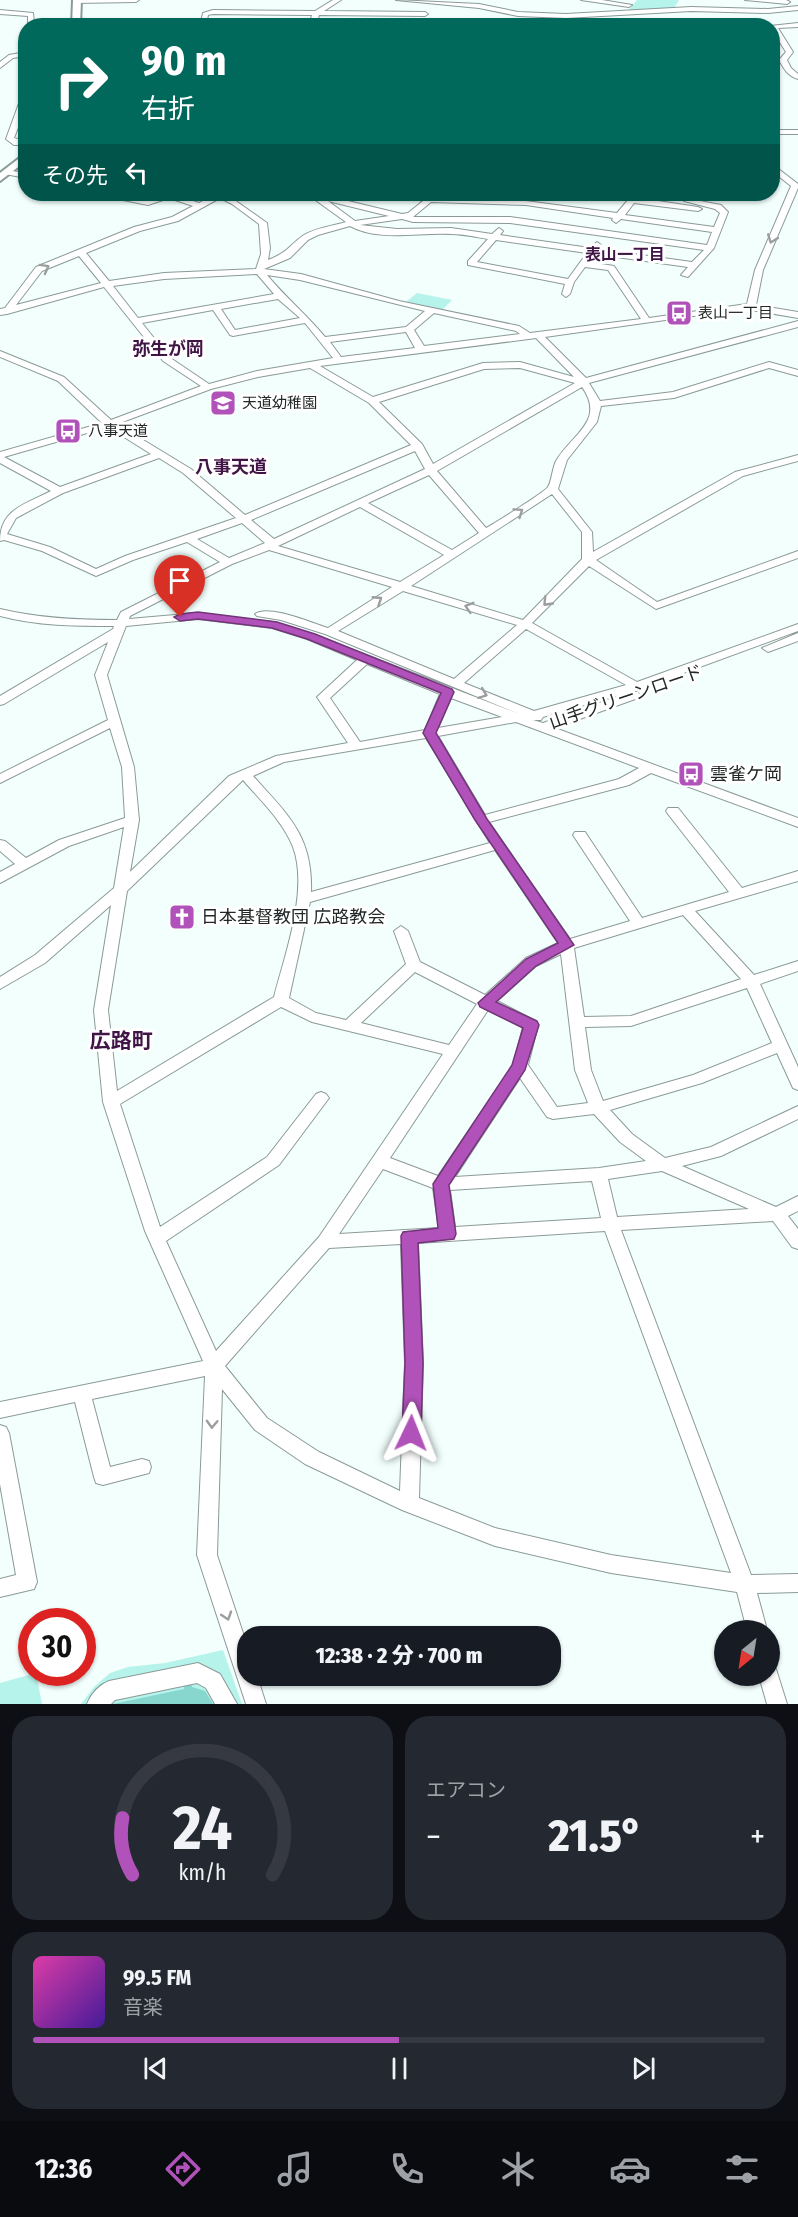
<!DOCTYPE html>
<html lang="ja">
<meta charset="utf-8">
<style>
body{margin:0;font-family:"Fira Sans Condensed","Noto Sans JP",sans-serif;background:#242831;color:#f1f3f6;height:100vh;display:flex;flex-direction:column;font-size:22px;white-space:nowrap}
*{box-sizing:border-box;margin:0}
p{font-size:20px;color:#9ea1a6}
.icon{flex:none;width:33px;height:33px;fill:none;stroke:currentColor;stroke-width:2;stroke-linecap:round;stroke-linejoin:round}
.map{position:relative;height:1704px;overflow:hidden}
.panel{display:flex;flex-direction:column;gap:12px;padding:12px;background:#0d0f14;flex:1}
.panel>*{flex:none}
.hud{position:absolute;left:18px;top:18px;width:762px;height:183px;border-radius:24px;box-shadow:0 2px 4px #0004;background:#00695c;color:#fff;overflow:hidden}
.needle{width:39px;rotate:210deg}
.tools{position:absolute;left:714px;top:1620px;display:grid;gap:12px}
.tools a{display:grid;place-items:center;width:66px;height:66px;border-radius:50%;background:#171b24;box-shadow:0 2px 4px #0004;font-size:30px}
.speed{position:absolute;left:18px;top:1608px;display:flex;gap:12px;font-size:30px;font-weight:700;text-align:center}
.speed>*{display:grid;place-content:center;width:78px;height:78px;border-radius:50%;background:#171b24;box-shadow:0 2px 4px #0004;line-height:1}
.speed .limit{border:9px solid #d22;background:#fff;color:#111}
.pin{position:absolute;display:grid;place-items:center;width:51px;height:51px;color:#fff;margin:-62px -26px;border-radius:50% 50% 50% 0;rotate:-45deg;box-shadow:0 0 6px #0007}
.pin .icon{rotate:45deg}
.me{position:absolute;width:66px;margin:-33px;rotate:2deg;stroke-linejoin:round;filter:drop-shadow(0 0 4px #0008)}
.turn{display:flex;align-items:center;gap:21px;height:126px;padding:0 24px;font-size:27px}
.turn .icon{width:78px;height:78px;stroke-width:2.5}
.turn b{display:block;font-size:42px;line-height:51px}
.then{display:flex;align-items:center;height:57px;padding:0 24px;background:#0003;gap:12px;font-size:22px}
.big{font-size:45px;font-weight:800;line-height:1.1}
.panel .widget{flex:1;display:flex;flex-direction:column;justify-content:center;gap:9px;min-width:0;padding:0 21px;border-radius:24px;background:#242831}
.panel .dial{align-items:center;gap:0}
.dial svg{height:156px;overflow:visible;fill:none;stroke:#363941;stroke-width:7;stroke-linecap:round;text-anchor:middle}
.dial text{fill:#f1f3f6;stroke:none}
.song{display:flex;align-items:center;gap:18px}
.cover{width:72px;height:72px;border-radius:9px;background:linear-gradient(135deg,hsl(320 70% 55%),hsl(260 70% 35%))}
.played{height:6px;border-radius:3px;background:linear-gradient(90deg,#b152ba 50%,#363941 50%)}
.keys{display:flex;justify-content:space-around;direction:ltr}
.heat{display:flex;justify-content:space-between;align-items:center;font-size:33px;direction:ltr}
.panel .tiles{flex:1;display:grid;gap:12px;grid-template-columns:1fr 1fr}
.widget:last-child{grid-column:span 2}
.trip{position:absolute;left:237px;top:1626px;width:324px;height:60px;border-radius:24px;background:#171b24;box-shadow:0 2px 4px #0004;font-weight:800;line-height:60px;text-align:center}
.dock{display:flex;height:96px;justify-content:space-around;align-items:center;background:#090b0e;color:#9ea1a6}
.dock .icon{width:42px;height:42px}
.dock .active{color:#b152ba}
.dock b{font-size:27px;color:#f1f3f6}
.map>svg:first-child{display:block}
.green{fill:#b5f3eb}
.water{fill:#87d7cf}
.lines{fill:none;stroke-linecap:round;stroke-linejoin:round}
.minor-casing{stroke:#8b9a98;stroke-width:2}
.major-casing{stroke:#8b9a98;stroke-width:4}
.minor{fill:#fff;fill-rule:evenodd}
.major{fill:#fff;fill-rule:evenodd}
.oneway{stroke:#9c9e9e}
.route{fill:#b152ba;stroke:#733579;stroke-width:1.5}
.labels{text-anchor:middle;stroke-width:6;stroke-linejoin:round;paint-order:stroke}
.far-poi-label{font-size:15px;fill:#222727;stroke:#fff;text-anchor:start}
.far-neighbourhood-label{font-size:16px;font-weight:bold;fill:#411446;stroke:#fff}
.far-quarter-label{font-size:18px;font-weight:bold;fill:#411446;stroke:#fff}
.street-label{font-size:18px;fill:#222727;stroke:#fff}
.poi-label{font-size:18px;fill:#222727;stroke:#fff;text-anchor:start}
.quarter-label{font-size:21px;font-weight:bold;fill:#411446;stroke:#fff}
</style>
<div class="map">
<svg width="798" height="1704" viewBox="0 0 798 1704">
<rect width="100%" height="100%" fill="#f2fffd"/>
<path class="green" d="M637 0H679L674 8 627 12Z
M417 293 452 300 442 310 406 302Z
M223 1650 242 1704H81L94 1687 110 1673 128 1667 165 1663Z
M36 1673 42 1704H0V1683Z"/>
<path class="water" d="M190 1678 192 1687 205 1691 213 1704H113L184 1689V1680Z"/>
<g class="lines">
<defs>
<path id="minor" d="M78 0H139L136 2 75 3V1Z
M333 0H341L324 11 425 12 428 14 425 16 319 15 316 26H309L312 15 213 14 208 15 206 26H200L203 13 213 10 315 11Z
M396 0 479 4 518 12 566 14 691 7 768 9 798 6V10L768 13 691 11 566 18 518 16 479 8Z
M581 0H602L632 5 629 7Z
M745 0H786L790 2 787 4Z
M0 10 33 13 34 22H76L79 24 28 26V16L0 14Z
M798 23V27L778 28 793 52 787 60 791 68 798 74V79C788 76 784 69 779 60L786 52 772 30V26H770Z
M26 31V41L20 37Z
M26 52V56L13 58 0 68V62L9 55Z
M26 93V107L14 138 26 141V145H14L6 139 22 95Z
M772 130H798V134H772Z
M772 164 798 184V188L763 270 756 305 798 312V318L751 310H736L545 337 586 378 798 321V327L589 383 600 401 673 392 769 362 798 370V376L769 368 674 398 601 406 597 422 567 460 558 489 592 532 593 552 735 472 798 455V461L743 476 596 560 657 602 798 551V558L656 609 589 566 532 623 637 682 798 624V631L640 689 543 717 541 720H533L543 723 630 692H638L640 695 638 698 555 728 798 818V827L651 773 629 785 489 822 570 939 630 921 573 835 575 832H585L642 918 729 892 668 814 666 811 668 808H678L742 888 798 871V881L695 911 754 975 798 961V971L760 984 798 1067V1090L793 1088 777 1053 702 1083 610 1110 632 1134 665 1158 711 1147 798 1106V1119L721 1156 682 1166 776 1207 798 1196V1211L788 1216 798 1229V1249L792 1247 773 1221 621 1230 751 1575 798 1574V1592L757 1593 767 1630H747L737 1592 611 1573 495 1546 402 1510 305 1464 255 1430 222 1389 217 1555 248 1648V1676H257L266 1704H246L197 1555 205 1376 92 1399 110 1467 142 1459 149 1461 151 1467 149 1473 103 1485 96 1483 94 1477 75 1402 0 1418V1402L203 1361 145 1231 103 1102 94 1010 111 905 45 963 0 989V977L35 955 114 888 124 827 69 846 0 883V872L15 864 0 851V840L5 841 26 858 59 840 125 818 122 767 110 728 0 783V774L108 720 95 675 108 642 4 704 0 705V696L113 629 114 626C76 626 37 626 0 616V609C38 618 77 620 117 620L121 612 220 562 187 542 133 560 96 576 42 551 4 540 0 541C0 509 26 504 51 491L0 463V452L102 423 58 381 0 357V351L64 377 111 420 201 386 163 361 104 287 7 314 0 315V309L5 308 36 267 134 227 172 217 193 206 169 198 148 205 103 196 102 194H115L147 200 161 194H172L199 203 216 194H226L267 223 270 248 268 260C289 252 289 245 304 235 316 228 332 226 346 222L307 194H319L402 214 408 213 423 201 405 196 404 194 428 197 432 194H438L437 198 526 201 617 213 633 194H641L638 198 698 207 702 209 698 211 634 203 625 215 714 227 720 213 715 209 684 201 693 194H701L695 200 721 205 728 212 714 248 688 277 681 275 688 267 595 254 589 262 614 266 649 318 747 304 755 270 791 186 772 171ZM220 198 232 204 259 224 261 254 256 269 164 273 109 281 86 253 140 231 178 221ZM328 201 389 216 355 221ZM431 202 526 205 613 218 612 220 616 223 621 219 712 232 707 245 510 217H413ZM402 219 413 222 510 223 704 250 692 262 598 249 601 245 597 242 590 248 500 235 503 231 499 228 492 234 451 228 397 229 360 225ZM350 226C379 242 419 232 451 234 463 234 476 237 488 239L468 261V265L565 284 562 294 566 297 570 294 574 282 585 267 608 270 641 319 530 333 519 326 399 301 301 274 264 269 290 258 308 240 318 235ZM496 240 587 253 568 279 477 262ZM79 256 101 283 16 305 42 271ZM257 274 274 294 138 318 113 286 164 279ZM267 275 300 280 425 311 406 327 325 337C307 315 285 297 267 275ZM278 299 300 318 235 330 221 309ZM213 310 230 335 233 336 305 323 333 358 257 371 209 384 169 357 142 323ZM434 313 516 331 520 334 424 346 414 330ZM406 332 415 348 341 357 330 342ZM536 338 574 377 520 362 483 363 373 397 320 366ZM310 368 369 403 411 445 245 515 191 469 117 424 211 389 258 377ZM520 368 575 383 433 464 422 444 379 402 484 369ZM582 387C606 421 572 434 556 461 552 469 552 480 548 487 545 492 495 523 486 528L437 471ZM108 427 151 454 60 487 4 457ZM415 451 425 469 274 539 251 520ZM159 458 183 473 236 518 125 556 96 569 50 547 7 534 16 518 63 493ZM429 475 479 533 452 550 368 503ZM552 494 582 532V559L523 620 411 586ZM360 507 444 555 400 582 278 546ZM242 523 265 543 229 558 197 539ZM269 550 392 587 328 628C312 623 268 604 255 614L257 616 281 620 325 634 519 714 315 635 273 622 198 613 129 619 130 616 232 564ZM403 591 517 625 454 679 338 631ZM198 619 272 628 307 639 357 660 317 697 348 743 276 756 229 776 130 872 139 820 134 767 107 675 126 626ZM526 629 626 685 534 711 464 683ZM367 664 440 694 425 730 360 742 330 698ZM451 698 502 717 438 728ZM516 722 639 768 619 779 485 815 438 736ZM426 738 490 843 311 892C313 836 288 815 253 776L284 762ZM243 780C260 800 283 821 293 847 309 890 285 954 274 997L117 1091 108 1010 127 891ZM495 850 558 943 526 958 485 995 420 962 408 931 401 926 394 931 406 964 346 1020 316 1013 289 998 310 902ZM683 915 741 979 631 1016 584 1017 574 948ZM561 954 575 1070 588 1103 557 1107 528 1065 538 1025 536 1021 497 1001 536 966ZM415 972 477 1004 449 1045 361 1023ZM747 988 772 1043 693 1075 603 1101 591 1070 585 1027 631 1026ZM281 1007 312 1022 443 1054 319 1237 216 1351 166 1241 279 1165 329 1098 326 1094 321 1092 316 1094 267 1157 160 1227 120 1104ZM488 1010 523 1027 513 1065 438 1176 390 1158ZM520 1078 547 1117 553 1119 594 1114 620 1142 646 1161 599 1168 455 1177ZM383 1169 433 1188 439 1228 339 1234ZM662 1171 749 1209 617 1217 608 1179ZM592 1181 601 1218 455 1227 450 1190ZM605 1231 731 1573 611 1555 495 1528 419 1498 423 1363 418 1243ZM401 1244 405 1363 400 1491 319 1452 267 1418 225 1366 329 1248Z
M5 170 26 173V178L5 174Z
M798 633V641L768 652 762 648Z
M0 1425 6 1427 9 1433 37 1582 34 1589 0 1597V1579L16 1575 0 1484Z
M198 1663 220 1674 237 1704H215L206 1688 197 1683 115 1700 111 1704H87C91 1694 99 1685 109 1681Z
M770 1666 776 1669 787 1704H767L759 1676H770Z"/>
<path id="major" d="M73 0H81L80 26H72Z
M26 153V161L0 181V173Z"/>
</defs>
<use href="#minor" class="minor-casing"/>
<use href="#major" class="major-casing"/>
<use href="#minor" class="minor"/>
<use href="#major" class="major"/>
</g>
<defs><path id="oneway-chevron" d="M-2-3.5L2.5 0L-2 3.5" fill="none" stroke-width="1.6" stroke-linecap="round" stroke-linejoin="round" transform="scale(1.5)"/></defs>
<g class="oneway">
<use href="#oneway-chevron" transform="translate(772 239) rotate(111)"/>
<use href="#oneway-chevron" transform="translate(45 268) rotate(-29)"/>
<use href="#oneway-chevron" transform="translate(519 512) rotate(-34)"/>
<use href="#oneway-chevron" transform="translate(378 600) rotate(-33)"/>
<use href="#oneway-chevron" transform="translate(547 602) rotate(134)"/>
<use href="#oneway-chevron" transform="translate(469 607) rotate(-163)"/>
<use href="#oneway-chevron" transform="translate(483 694) rotate(21)"/>
<use href="#oneway-chevron" transform="translate(212 1424) rotate(92)"/>
<use href="#oneway-chevron" transform="translate(227 1616) rotate(72)"/>
</g>
<path class="route" d="M198 612 277 622 315 634 452 689 454 692 436 733 487 819 574 945 536 966 496 1002 537 1021 539 1025 525 1070 449 1185 456 1234 454 1239 418 1243 423 1363 421 1433 418 1439 411 1441 405 1439 402 1433 405 1363 401 1236 403 1232 438 1228 433 1184 512 1065 523 1028 480 1007 478 1003 526 959 558 943 475 820 423 733 441 693 307 639 272 628 198 619 180 621 174 617 180 614Z"/>
<defs>
<symbol id="bus-square" viewBox="-11 -11 22 22"><rect x="-9" y="-9" width="18" height="18" rx="4" fill="#b152ba" stroke="#fff"/><path d="M-5-6H5V4H4V6H2V4H-2V6H-4V4H-5ZM-3.5-4V0h7V-4ZM-3.5 1.2v1.5H-2V1.2ZM2 1.2v1.5H3.5V1.2Z" fill="#fff"/></symbol>
<symbol id="school-square" viewBox="-11 -11 22 22"><rect x="-9" y="-9" width="18" height="18" rx="4" fill="#b152ba" stroke="#fff"/><path d="M0-5L7-2L0 1L-7-2ZM-4 1L0 2.5L4 1V4Q0 6-4 4Z" fill="#fff"/></symbol>
<symbol id="church-square" viewBox="-11 -11 22 22"><rect x="-9" y="-9" width="18" height="18" rx="4" fill="#b152ba" stroke="#fff"/><path d="M-1.2-6h2.4v3.5h3.3v2.4h-3.3V6h-2.4V-.1h-3.3v-2.4h3.3Z" fill="#fff"/></symbol>
</defs>
<g fill-rule="evenodd">
<use href="#bus-square" x="664" y="298" width="30" height="30"/>
<use href="#school-square" x="208" y="388" width="30" height="30"/>
<use href="#bus-square" x="53" y="416" width="30" height="30"/>
<use href="#bus-square" x="676" y="759" width="30" height="30"/>
<use href="#church-square" x="167" y="902" width="30" height="30"/>
</g>
<g class="labels">
<g class="far-poi-label">
<text x="698" y="318">表山一丁目</text>
<text x="242" y="408">天道幼稚園</text>
<text x="88" y="436">八事天道</text>
</g>
<g class="far-neighbourhood-label">
<text x="625" y="260">表山一丁目</text>
</g>
<g class="far-quarter-label">
<text x="168" y="355">弥生が岡</text>
<text x="231" y="473">八事天道</text>
</g>
<g class="street-label">
<text transform="translate(626 697) rotate(-19)" y="6">山手グリーンロード</text>
</g>
<g class="poi-label">
<text x="710" y="780">雲雀ケ岡</text>
<text x="201" y="923">日本基督教団 広路教会</text>
</g>
<g class="quarter-label">
<text x="121" y="1048">広路町</text>
</g>
</g>
</svg>
<div class="tools">
<a><svg class="needle" viewBox="-14 -14 28 28"><path d="M0-13l5 13h-10z" fill="#e53935"/><path d="M0 13l5-13h-10z" fill="#9ea1a6"/></svg></a>
</div>
<div class="speed"><div class="limit">30</div></div>
<div class="pin" style="left:180px;top:617px;background:#d93025"><svg class="icon" aria-label="arrive" viewBox="0 0 24 24"><path d="M6 21V4h12l-3 4 3 4H6"/></svg></div>
<svg class="me" style="left:411px;top:1433px" viewBox="-20 -20 40 40"><path d="M0-17L14 15 0 8-14 15z" fill="#b152ba" stroke="#fff" stroke-width="4"/></svg>
<div class="trip">12:38 · 2 分 · 700 m</div>
<div class="hud">
<div class="turn"><svg class="icon" aria-label="right" viewBox="0 0 24 24"><path d="M7 20v-9h11M14 6l5 5-5 5"/></svg><div><b>90 m</b>右折</div></div>
<div class="then">その先<svg class="icon" aria-label="left" viewBox="0 0 24 24"><path d="M17 20v-9H6M10 6l-5 5 5 5"/></svg></div>
</div>
</div>
<section class="panel">
<div class="tiles">
<div class="widget dial"><svg viewBox="0 0 100 80">
<path d="M14 69A42 42 0 1 1 86 69"/>
<path d="M14 69A42 42 0 0 1 9 40" stroke="#b152ba"/>
<text x="50" y="56" font-size="32" font-weight="700">24</text>
<text x="50" y="72" font-size="11">km/h</text>
</svg></div>
<div class="widget"><p>エアコン</p>
<div class="heat"><a>−</a><b class="big">21.5°</b><a>+</a></div>
</div>
<div class="widget">
<div class="song"><i class="cover"></i><div><b>99.5 FM</b><p>音楽</p></div></div>
<div class="played"></div>
<div class="keys"><svg class="icon" aria-label="previous" viewBox="0 0 24 24"><path d="M18 5L8 12l10 7zM5 5v14"/></svg><svg class="icon" aria-label="pause" viewBox="0 0 24 24"><path d="M8 5v14M16 5v14"/></svg><svg class="icon" aria-label="next" viewBox="0 0 24 24"><path d="M6 5l10 7-10 7zM19 5v14"/></svg></div>
</div>
</div>
</section>
<nav class="dock">
<b>12:36</b>
<svg class="icon active" aria-label="directions" viewBox="0 0 24 24"><path d="M12 3l9 9-9 9-9-9zM9 14v-3h6M13 9l2 2-2 2"/></svg>
<svg class="icon" aria-label="music" viewBox="0 0 24 24"><path d="M9 18V5l10-2v13"/><circle cx="6" cy="18" r="3"/><circle cx="16" cy="16" r="3"/></svg>
<svg class="icon" aria-label="phone" viewBox="0 0 24 24"><path d="M5 4h4l2 5-3 2q2 4 5 5l2-3 5 2v4C11 20 4 13 5 4z"/></svg>
<svg class="icon" aria-label="climate" viewBox="0 0 24 24"><path d="M12 3v18M4 7l16 10M4 17L20 7"/></svg>
<svg class="icon" aria-label="car" viewBox="0 0 24 24"><path d="M5 17H2v-5l4-1 3-4h7l3 4 3 1v5h-3M9 17h6M6 11h13"/><circle cx="7" cy="17" r="2"/><circle cx="17" cy="17" r="2"/></svg>
<svg class="icon" aria-label="filters" viewBox="0 0 24 24"><path d="M4 7h16M4 17h16"/><circle cx="9" cy="7" r="2"/><circle cx="15" cy="17" r="2"/></svg>
</nav>
